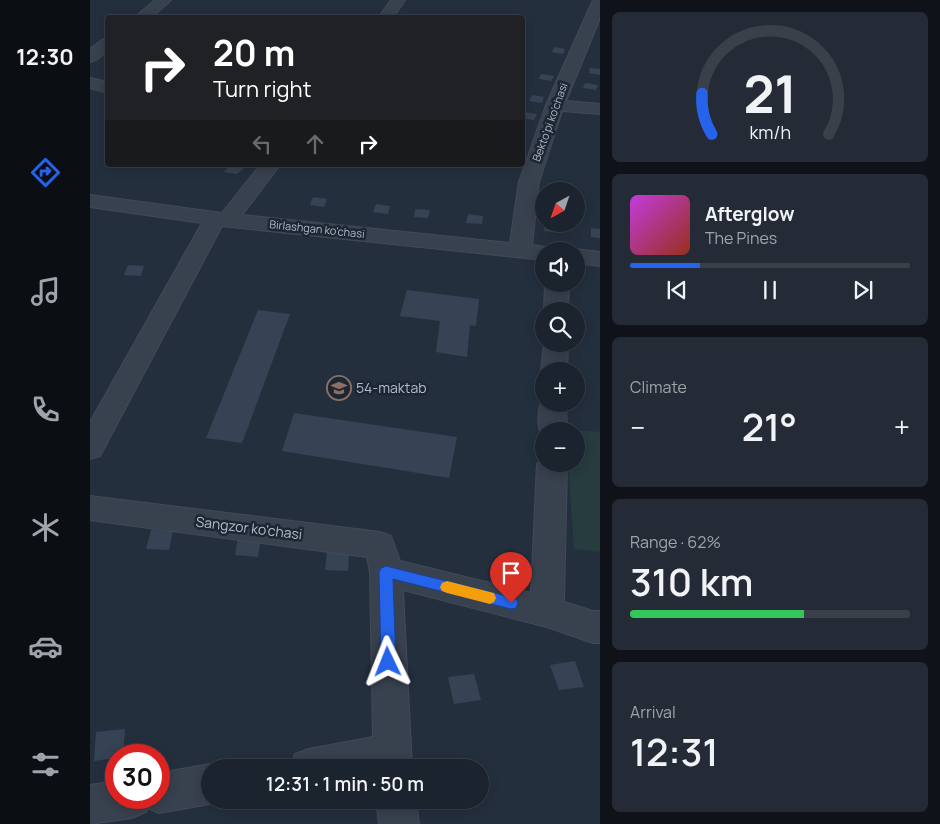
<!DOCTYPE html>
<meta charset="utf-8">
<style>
body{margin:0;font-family:Manrope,sans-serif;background:#242b36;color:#f1f3f6;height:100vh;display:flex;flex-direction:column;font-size:19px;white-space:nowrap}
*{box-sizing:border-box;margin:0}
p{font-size:16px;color:#a0a4aa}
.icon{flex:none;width:28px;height:28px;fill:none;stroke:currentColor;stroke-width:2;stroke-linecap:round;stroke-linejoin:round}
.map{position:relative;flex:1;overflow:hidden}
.sheet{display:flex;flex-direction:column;gap:12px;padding:12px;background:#0f1319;width:340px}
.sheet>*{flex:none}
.hud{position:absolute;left:15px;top:15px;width:420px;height:152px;border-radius:5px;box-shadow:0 2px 12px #0003,0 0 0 1px #39404a;background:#202124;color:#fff;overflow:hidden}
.needle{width:32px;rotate:220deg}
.tools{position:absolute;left:445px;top:182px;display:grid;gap:10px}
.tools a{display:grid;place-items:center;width:50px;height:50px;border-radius:50%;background:#1b232e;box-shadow:0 2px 12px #0003,0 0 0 1px #39404a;font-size:25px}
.speed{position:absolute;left:15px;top:744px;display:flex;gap:10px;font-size:25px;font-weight:700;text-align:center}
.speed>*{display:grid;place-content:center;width:65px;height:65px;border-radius:50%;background:#1b232e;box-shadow:0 2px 12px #0003,0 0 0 1px #39404a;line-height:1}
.speed .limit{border:8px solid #d22;background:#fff;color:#111}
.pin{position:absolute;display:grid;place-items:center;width:42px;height:42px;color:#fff;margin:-51px -21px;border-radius:50% 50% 50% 0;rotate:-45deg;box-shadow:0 0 5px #0007}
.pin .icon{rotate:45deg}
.me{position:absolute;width:55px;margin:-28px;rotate:358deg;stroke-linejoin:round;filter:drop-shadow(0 0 4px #0008)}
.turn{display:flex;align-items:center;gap:18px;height:105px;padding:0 25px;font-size:22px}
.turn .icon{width:65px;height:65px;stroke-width:2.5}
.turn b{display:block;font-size:35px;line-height:42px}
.lanes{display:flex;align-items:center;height:48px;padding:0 25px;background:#0003;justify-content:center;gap:25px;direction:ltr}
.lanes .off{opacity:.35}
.big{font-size:38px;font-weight:600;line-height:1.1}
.sheet .tile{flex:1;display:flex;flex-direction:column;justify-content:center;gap:8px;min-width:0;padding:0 18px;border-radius:8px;background:#242b36}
.sheet .dial{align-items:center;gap:0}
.dial svg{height:130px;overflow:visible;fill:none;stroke:#39404a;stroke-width:7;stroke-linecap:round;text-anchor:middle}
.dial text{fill:#f1f3f6;stroke:none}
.song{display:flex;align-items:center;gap:15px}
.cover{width:60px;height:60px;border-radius:8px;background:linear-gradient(135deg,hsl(290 70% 55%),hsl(10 70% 35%))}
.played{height:5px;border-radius:2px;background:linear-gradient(90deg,#2563eb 25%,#39404a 25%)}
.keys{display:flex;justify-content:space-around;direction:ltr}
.heat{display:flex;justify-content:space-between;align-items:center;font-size:28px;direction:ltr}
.charge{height:8px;border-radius:4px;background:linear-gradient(90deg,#34c759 62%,#39404a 0)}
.trip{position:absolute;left:111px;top:759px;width:288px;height:50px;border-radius:25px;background:#1b232e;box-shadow:0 2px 12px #0003,0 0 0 1px #39404a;font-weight:600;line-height:50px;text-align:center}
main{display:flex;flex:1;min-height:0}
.tabs{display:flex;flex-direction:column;width:90px;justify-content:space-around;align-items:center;background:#0b0e12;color:#a0a4aa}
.tabs .icon{width:35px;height:35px}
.tabs .current{color:#2563eb}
.tabs b{font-size:22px;color:#f1f3f6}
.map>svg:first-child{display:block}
.green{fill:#263c3f}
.building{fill:#364354}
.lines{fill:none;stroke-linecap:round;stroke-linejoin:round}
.minor-casing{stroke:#414a57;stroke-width:2}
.minor{fill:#38414e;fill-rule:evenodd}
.route{fill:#2563eb;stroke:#184099}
.slow{fill:#f59e0b}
.labels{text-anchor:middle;stroke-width:5;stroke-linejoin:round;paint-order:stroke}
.far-street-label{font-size:11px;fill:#b4bcc9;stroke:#1d2633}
.poi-label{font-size:14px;fill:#b4bcc9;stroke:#1d2633;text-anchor:start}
.street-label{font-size:14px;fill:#b4bcc9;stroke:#1d2633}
</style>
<main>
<nav class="tabs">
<b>12:30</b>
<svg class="icon current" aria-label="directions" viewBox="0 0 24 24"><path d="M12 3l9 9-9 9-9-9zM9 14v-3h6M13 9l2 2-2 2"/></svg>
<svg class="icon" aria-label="music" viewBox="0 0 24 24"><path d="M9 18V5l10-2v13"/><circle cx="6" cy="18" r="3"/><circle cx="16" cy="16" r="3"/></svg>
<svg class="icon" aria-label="phone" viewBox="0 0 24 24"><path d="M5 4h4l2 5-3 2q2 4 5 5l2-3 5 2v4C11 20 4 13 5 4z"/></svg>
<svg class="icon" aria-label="climate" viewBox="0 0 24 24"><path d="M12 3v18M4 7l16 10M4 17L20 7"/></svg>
<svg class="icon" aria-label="car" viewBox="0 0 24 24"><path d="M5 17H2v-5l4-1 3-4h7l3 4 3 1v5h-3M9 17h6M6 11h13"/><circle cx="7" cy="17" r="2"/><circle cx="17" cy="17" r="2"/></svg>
<svg class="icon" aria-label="filters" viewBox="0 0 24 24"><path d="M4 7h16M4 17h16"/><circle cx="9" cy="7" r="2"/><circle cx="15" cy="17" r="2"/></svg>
</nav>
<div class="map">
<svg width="510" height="824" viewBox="0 0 510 824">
<rect width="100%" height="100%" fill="#242f3e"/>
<path class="green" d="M476 429 510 432V552L484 549 478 464H486V431H476Z"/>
<path class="building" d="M464 47 475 49 473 54 462 52Z
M500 68 510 69V75L499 73Z
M451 74 464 76 461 81 449 79Z
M495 83 508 85 506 90 493 88Z
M442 95 454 97 452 103 439 101Z
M434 112 447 114 444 120 432 118Z
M140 165H142L154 168 147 174 134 172Z
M223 197 237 199 234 207 220 205Z
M286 204 300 206 298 214 283 212Z
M325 209 340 210 338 218 324 217Z
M378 214 393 216 392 224 376 223Z
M454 224 469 225V233L454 231Z
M501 228 510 229V238L501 237Z
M38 265 54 266 51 276 34 275Z
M317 290 389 299 386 326 380 325 377 357 346 352 350 321 310 316Z
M168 310 200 314 152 443 116 438Z
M204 413 367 437 359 478 192 451Z
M61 530 83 531 79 550 56 549Z
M148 536 171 538 168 557 145 555Z
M237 550 259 552 258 571 235 570Z
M485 661 494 687 469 690 460 665Z
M384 674 391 700 364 704 358 677Z
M35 729 33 755H26V758L4 761 6 732Z"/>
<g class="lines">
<defs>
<path id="minor" d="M65 0H81L61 18H44Z
M301 0H315L303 18H288Z
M503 0H510V18L476 101 510 104V114L472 111 449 182 442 245 462 248 464 251H454V260L132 226 10 456 0 459V422L112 223 0 207V195L132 213 170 165H190L152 215 420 243 429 182 456 105Z
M18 38V51L6 60 0 62V49L12 40Z
M0 78 18 82V93L0 88Z
M486 249 510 252V266L486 263V251H478Z
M455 284H479L478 311H454Z
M454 342V344H478L477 371H454V376L451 371Z
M454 397V404H476L477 431H454V439C446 428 447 408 454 397Z
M454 455V464H477L474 602 503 611H510V643H503L457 627 313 590 322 768H200L205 754 219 749 283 737 280 572 277 557 0 520V496L290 532 301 536 310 561 441 593 447 464Z
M120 764 127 768H120V800H129L120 804 69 813 58 808 56 812 42 818 0 824V785L26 781V798H69V773Z
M286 800H326L329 824H289Z"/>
</defs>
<use href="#minor" class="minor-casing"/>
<use href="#minor" class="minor"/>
</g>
<path class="route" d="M296 566 421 597 426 599 428 603 426 608 421 609 303 579 306 662 304 667 298 669 293 667 291 662 289 572 291 568Z"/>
<path class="slow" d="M357 581 400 592 404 593 406 598 404 602 400 604 357 593 352 591 350 587 352 583Z"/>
<defs>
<symbol id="school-ring" viewBox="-11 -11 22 22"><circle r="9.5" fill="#1d2633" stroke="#8d6e63" stroke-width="1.5"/><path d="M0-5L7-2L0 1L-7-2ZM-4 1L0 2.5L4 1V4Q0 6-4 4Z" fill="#8d6e63"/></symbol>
</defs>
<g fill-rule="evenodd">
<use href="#school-ring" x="235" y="374" width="28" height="28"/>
</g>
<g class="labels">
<g class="far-street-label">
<text transform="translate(460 122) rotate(-70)" y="4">Bekto'pi ko'chasi</text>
<text transform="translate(227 229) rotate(6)" y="4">Birlashgan ko'chasi</text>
</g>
<g class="poi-label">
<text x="266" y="393">54-maktab</text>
</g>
<g class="street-label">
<text transform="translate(159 528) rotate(7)" y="5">Sangzor ko'chasi</text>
</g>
</g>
</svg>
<div class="tools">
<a><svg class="needle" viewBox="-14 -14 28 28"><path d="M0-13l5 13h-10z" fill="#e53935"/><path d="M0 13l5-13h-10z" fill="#a0a4aa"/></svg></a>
<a><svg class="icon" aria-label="sound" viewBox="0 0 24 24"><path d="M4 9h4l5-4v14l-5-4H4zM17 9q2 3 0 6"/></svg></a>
<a><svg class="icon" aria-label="search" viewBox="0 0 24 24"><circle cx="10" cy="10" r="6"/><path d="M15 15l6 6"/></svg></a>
<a>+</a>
<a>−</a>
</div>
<div class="speed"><div class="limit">30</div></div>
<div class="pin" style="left:421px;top:603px;background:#d93025"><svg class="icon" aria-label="arrive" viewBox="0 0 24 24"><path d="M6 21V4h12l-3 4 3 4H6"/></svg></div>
<svg class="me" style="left:298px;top:662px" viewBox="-20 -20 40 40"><path d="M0-17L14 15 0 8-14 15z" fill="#2563eb" stroke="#fff" stroke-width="4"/></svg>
<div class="trip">12:31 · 1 min · 50 m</div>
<div class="hud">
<div class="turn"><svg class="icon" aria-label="right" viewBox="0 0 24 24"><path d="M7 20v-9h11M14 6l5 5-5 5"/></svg><div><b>20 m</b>Turn right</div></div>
<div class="lanes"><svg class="icon off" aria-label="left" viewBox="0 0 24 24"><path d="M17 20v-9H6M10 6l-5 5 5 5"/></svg><svg class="icon off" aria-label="ahead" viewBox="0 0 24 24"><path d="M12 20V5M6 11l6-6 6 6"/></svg><svg class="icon" aria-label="right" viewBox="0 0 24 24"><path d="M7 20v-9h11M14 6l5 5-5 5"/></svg></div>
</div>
</div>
<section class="sheet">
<div class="tile dial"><svg viewBox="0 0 100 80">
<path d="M14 69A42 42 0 1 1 86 69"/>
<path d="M14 69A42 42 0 0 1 8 44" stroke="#2563eb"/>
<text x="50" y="56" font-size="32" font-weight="700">21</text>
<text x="50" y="72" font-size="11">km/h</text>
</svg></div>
<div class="tile">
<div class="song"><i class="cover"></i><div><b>Afterglow</b><p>The Pines</p></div></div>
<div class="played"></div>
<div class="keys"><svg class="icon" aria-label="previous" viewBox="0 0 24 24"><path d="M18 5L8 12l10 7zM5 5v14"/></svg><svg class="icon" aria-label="pause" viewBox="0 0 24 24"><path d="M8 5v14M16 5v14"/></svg><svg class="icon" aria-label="next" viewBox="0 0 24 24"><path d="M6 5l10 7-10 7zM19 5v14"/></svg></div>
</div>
<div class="tile"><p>Climate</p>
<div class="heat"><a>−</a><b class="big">21°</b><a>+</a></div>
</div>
<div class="tile"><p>Range · 62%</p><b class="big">310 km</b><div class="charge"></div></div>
<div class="tile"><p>Arrival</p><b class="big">12:31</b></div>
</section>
</main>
